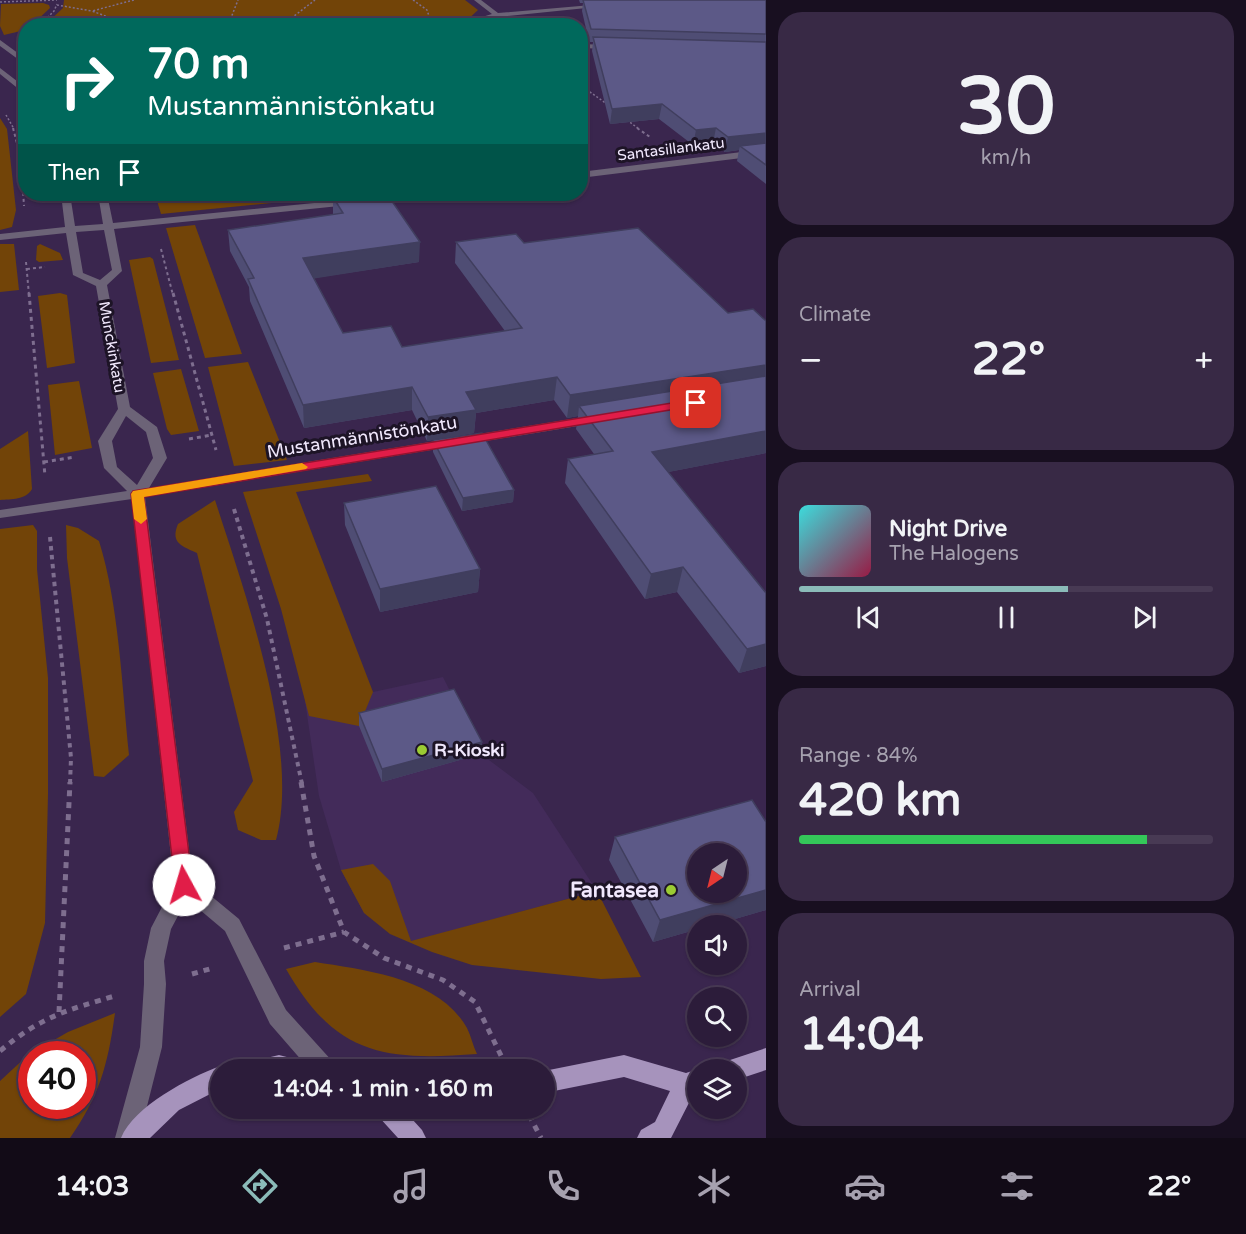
<!DOCTYPE html>
<meta charset="utf-8">
<style>
body{margin:0;font-family:"Varela Round",sans-serif;background:#382945;color:#f1f3f6;height:100vh;display:flex;flex-direction:column;font-size:22px;white-space:nowrap}
*{box-sizing:border-box;margin:0}
p{font-size:20px;color:#a6a1af}
.icon{flex:none;width:33px;height:33px;fill:none;stroke:currentColor;stroke-width:2;stroke-linecap:round;stroke-linejoin:round}
.map{position:relative;flex:1;overflow:hidden}
.side{display:flex;flex-direction:column;gap:12px;padding:12px;background:#180f20;width:480px}
.side>*{flex:none}
.hud{position:absolute;left:18px;top:18px;width:570px;height:183px;border-radius:24px;box-shadow:0 2px 4px #0004,0 0 0 2px #483a54;background:#00695c;color:#fff;overflow:hidden}
.needle{width:39px;rotate:215deg}
.buttons{position:absolute;left:687px;top:843px;display:grid;gap:12px}
.buttons a{display:grid;place-items:center;width:60px;height:60px;border-radius:50%;background:#2c1c3a;box-shadow:0 2px 4px #0004,0 0 0 2px #483a54;font-size:30px}
.speed{position:absolute;left:18px;top:1041px;display:flex;gap:12px;font-size:30px;font-weight:700;text-align:center}
.speed>*{display:grid;place-content:center;width:78px;height:78px;border-radius:50%;background:#2c1c3a;box-shadow:0 2px 4px #0004,0 0 0 2px #483a54;line-height:1}
.speed .limit{border:9px solid #d22;background:#fff;color:#111}
.pin{position:absolute;display:grid;place-items:center;width:51px;height:51px;color:#fff;margin:-26px;border-radius:12px;box-shadow:0 3px 9px #0006}
.me{position:absolute;width:66px;margin:-33px;rotate:354deg;stroke-linejoin:round;filter:drop-shadow(0 0 4px #0008)}
.turn{display:flex;align-items:center;gap:21px;height:126px;padding:0 30px;font-size:27px}
.turn .icon{width:78px;height:78px;stroke-width:2.5}
.turn b{display:block;font-size:42px;line-height:51px}
.then{display:flex;align-items:center;height:57px;padding:0 30px;background:#0003;gap:12px;font-size:22px}
.big{font-size:45px;font-weight:700;line-height:1.1}
.side .widget{flex:1;display:flex;flex-direction:column;justify-content:center;gap:9px;min-width:0;padding:0 21px;border-radius:24px;background:#382945}
.side .dial{align-items:center;gap:0}
.dial b{font-size:78px;line-height:1}
.song{display:flex;align-items:center;gap:18px}
.cover{width:72px;height:72px;border-radius:9px;background:linear-gradient(135deg,hsl(180 70% 55%),hsl(340 70% 35%))}
.played{height:6px;border-radius:3px;background:linear-gradient(90deg,#8bbbb9 65%,#483a54 65%)}
.keys{display:flex;justify-content:space-around;direction:ltr}
.heat{display:flex;justify-content:space-between;align-items:center;font-size:33px;direction:ltr}
.charge{height:9px;border-radius:4px;background:linear-gradient(90deg,#34c759 84%,#483a54 0)}
.trip{position:absolute;left:210px;top:1059px;width:345px;height:60px;border-radius:30px;background:#2c1c3a;box-shadow:0 2px 4px #0004,0 0 0 2px #483a54;font-weight:700;line-height:60px;text-align:center}
.tab-bar{display:flex;height:96px;justify-content:space-around;align-items:center;background:#120b17;color:#a6a1af}
.tab-bar .icon{width:42px;height:42px}
.tab-bar .current{color:#8bbbb9}
.tab-bar b{font-size:27px;color:#f1f3f6}
main{display:flex;flex:1;min-height:0}
.map>svg:first-child{display:block}
.built{fill:#432b5a}
.green{fill:#724408;fill-rule:evenodd}
.lines{fill:none;stroke-linecap:round;stroke-linejoin:round}
.path-far4{stroke:#7e6e8f;stroke-width:1.5;stroke-dasharray:2 2;stroke-linecap:butt}
.path-far3{stroke:#7e6e8f;stroke-width:2;stroke-dasharray:3 3;stroke-linecap:butt}
.path-far2{stroke:#7e6e8f;stroke-width:3;stroke-dasharray:4 4;stroke-linecap:butt}
.path-far1{stroke:#7e6e8f;stroke-width:4;stroke-dasharray:4.5 4.5;stroke-linecap:butt}
.path{stroke:#7e6e8f;stroke-width:5;stroke-dasharray:6 6;stroke-linecap:butt}
.minor{fill:#6c6377;fill-rule:evenodd}
.major{fill:#a693bc;fill-rule:evenodd}
.wall{fill:#4f4d74}
.shaded-wall{fill:#403e5e}
.building{fill:#5c5987;stroke:#403e5e;stroke-width:1.5;fill-rule:evenodd}
.route{fill:#e11d48;stroke:#92132f;stroke-width:1.5}
.slow{fill:#f59e0b}
.poi-dot{fill:#9bcb33;stroke:#1d1426;stroke-width:2}
.labels{text-anchor:middle;stroke-width:6;stroke-linejoin:round;paint-order:stroke}
.far-street-label{font-size:15px;fill:#f1e8fd;stroke:#1d1426}
.street-label{font-size:18px;fill:#f1e8fd;stroke:#1d1426}
.poi-label{font-size:18px;font-weight:bold;fill:#f1e8fd;stroke:#1d1426;text-anchor:start}
.near-poi-label{font-size:21px;font-weight:bold;fill:#f1e8fd;stroke:#1d1426;text-anchor:end}
</style>
<main>
<div class="map">
<svg width="766" height="1138" viewBox="0 0 766 1138">
<rect width="100%" height="100%" fill="#3a264e"/>
<path class="built" d="M443 677 481 754 533 793 597 891 410 942 364 913 341 870 319 796 305 701 373 692Z"/>
<path class="green" d="M64 0H465L478 10 462 25 231 17 170 25H45L63 8Z
M43 3 49 5 50 8 32 25 26 26 25 30 4 35 0 26 1 4Z
M0 118 7 129 16 210 12 227 0 230Z
M155 194H353V195L161 214Z
M195 225 242 354 205 358 166 228Z
M0 244H14L19 290 0 292Z
M40 244 60 253 63 260 39 262 36 260 37 246Z
M150 257 153 259 179 360 151 363 129 260Z
M60 293 67 295 75 363 47 368 38 296Z
M248 362 287 460 234 466 208 367Z
M181 369 199 431 171 435 167 429 153 373Z
M79 381 92 448 55 455 48 385Z
M28 431 32 489C26 500 11 499 0 500V449Z
M368 474 372 481 296 492 373 692 359 726 309 716 281 609 243 492Z
M215 500C244 590 301 748 276 840H261L238 830 234 812 253 781 197 553C182 546 170 543 178 524Z
M33 525 37 531V569L48 678V794L45 923 26 994 0 1017V529Z
M66 525 78 528 99 541C119 605 122 687 129 755L104 777 94 776 67 558Z
M373 864 390 881 411 941 597 891 641 977 601 979 472 965 432 952 390 934 364 913 341 870Z
M315 962C365 970 439 978 467 1028 471 1036 473 1046 477 1054 384 1061 335 1055 286 969Z
M115 1013C108 1064 100 1095 70 1138H0V1081L28 1055 68 1032ZM32 1054H82V1106H32Z"/>
<g class="lines">
<path class="path-far4" d="M413 0 427 10 430 19 426 26
M0 2 57 0
M57 5 92 11
M229 23 238 0
M285 23 315 0
M39 26 54 11 57 4
M132 26 92 11 134 0
M158 26 231 17
M206 26 248 23 361 26
M580 85 607 104
M6 115 14 129
M627 120 639 129"/>
<path class="path-far3" d="M13 128 21 159 24 206
M637 128 650 137
M161 249 173 295
M26 262 29 295
M27 269 45 267"/>
<path class="path-far2" d="M29 293 45 476
M173 293 216 450
M189 439 212 435
M44 462 75 457"/>
<path class="path-far1" d="M234 509 267 619 302 784
M50 537 71 758 70 784"/>
<path class="path" d="M301 782 314 856 344 932 384 958 443 980 475 1002 508 1070
M284 948 344 932
M192 974 213 968
M59 1012 70 782
M0 1051C42 1016 67 1010 118 995
M529 1115 541 1138"/>
<path class="minor" d="M474 0H481L498 13 603 4 606 6 497 17C487 19 481 26 471 26L482 17 492 14Z
M0 40 26 59V65L0 46Z
M580 44 610 45 614 47 610 49 580 48Z
M0 68 26 88V95L0 74Z
M766 149V155L580 178V172Z
M61 194H70L75 226 103 224 98 194H107L113 223 404 194H432L427 197 114 229 122 271 107 285 130 407 157 427 167 458 149 488 596 415 602 419 596 423 145 497 193 881 239 919 286 1010 333 1062 336 1070H310L270 1024 225 931 187 899 171 929 164 961 166 984 162 1047 139 1138H115L140 1047 144 984V961L151 928 174 884 132 499 0 518V510L127 491 104 468 98 441 118 409 96 286 73 275 66 233 0 240V234L65 227ZM104 230 112 270 100 280 83 273 76 232ZM126 416 146 432 153 458 137 485 117 467 112 441Z"/>
<path class="major" d="M766 1048V1070L736 1080V1070H721L724 1062Z
M279 1055 306 1062 309 1070H247L250 1062Z
M624 1055 686 1073 698 1069 700 1070H698V1091L694 1093 671 1138H637L641 1130 655 1122 670 1091 624 1077 544 1093V1071Z
M220 1066 228 1070H220V1089L179 1110 150 1138H121C134 1106 189 1078 220 1066Z
M375 1108H402L422 1130 426 1138H398L378 1116Z"/>
</g>
<path class="wall" d="M579 0H766V184L737 161 739 150 725 152 713 143 693 145 659 119 610 124 592 51 593 42H589L582 11 583 3H580Z
M333 197 419 262 314 278 343 333 402 347 505 331 455 263 456 242 524 243 766 453 668 472 766 593V666L739 673 677 592 645 599 565 483 568 459 594 454 576 429 578 416 567 418 554 400 476 413 474 433 427 441 412 410 304 428 250 301 249 287 230 251 228 230 333 215Z
M433 440 514 490 513 502 462 511 433 452Z
M344 503 480 569 478 592 380 612 345 525Z
M359 713 482 742 481 754 382 782 359 726Z
M766 822V910L711 926H698V929L653 942 609 860 615 837Z"/>
<path class="shaded-wall" d="M662 104 659 119 610 124 612 109Z
M716 128 713 143 693 145 696 130Z
M766 133V147L740 146 739 150 725 152 728 137Z
M420 242 419 262 305 280 303 258Z
M766 365V387L579 406 578 416 567 418 570 395Z
M557 377 554 400 476 413 474 433 427 441 428 417 466 392Z
M412 387V410L304 428 303 405Z
M766 431V453L648 476 652 452Z
M514 490 513 502 462 511 463 498Z
M683 567 677 592 645 599 651 574Z
M480 569 478 592 380 612V589Z
M766 644V666L739 673 747 649Z
M482 742 481 754 382 782V769Z
M766 890V910L711 926H698V929L653 942 660 920Z"/>
<path class="building" d="M583 0H766V34L591 29Z
M593 37 766 42V133L728 137 716 128 696 130 662 104 612 109Z
M766 143V165L740 146Z
M361 194H387L420 242 303 258 343 333 391 326 402 347 522 328 456 242 516 234 524 243 638 228 728 313 753 309 766 321V365L570 395 557 377 466 392 476 410 428 417 412 387 303 405 248 279 254 278 228 230 343 213 333 197Z
M766 376V431L652 452 766 593V644L747 649 683 567 651 574 568 459 613 451 579 406Z
M482 433 514 490 463 498 433 440Z
M436 486 480 569 380 589 344 503Z
M454 689 482 742 382 769 359 713Z
M752 800 766 822V890L660 920 615 837ZM698 854H736V892H698Z"/>
<path class="route" d="M696 399 701 403 700 405 144 497 193 885 190 890 184 893 178 890 175 885 131 494 133 491Z"/>
<path class="slow" d="M302 463 308 467 306 469 144 497 147 519 141 524 134 519 131 494 133 491Z"/>
<g class="poi-dot">
<circle cx="422" cy="750" r="6"/>
<circle cx="671" cy="890" r="6"/>
</g>
<g class="labels">
<g class="far-street-label">
<text transform="translate(671 149) rotate(-7)" y="5">Santasillankatu</text>
<text transform="translate(112 347) rotate(80)" y="5">Munckinkatu</text>
</g>
<g class="street-label">
<text transform="translate(362 437) rotate(-9)" y="6">Mustanmännistönkatu</text>
</g>
<g class="poi-label">
<text x="434" y="756">R-Kioski</text>
</g>
<g class="near-poi-label">
<text x="659" y="897">Fantasea</text>
</g>
</g>
</svg>
<div class="buttons">
<a><svg class="needle" viewBox="-14 -14 28 28"><path d="M0-13l5 13h-10z" fill="#e53935"/><path d="M0 13l5-13h-10z" fill="#a6a1af"/></svg></a>
<a><svg class="icon" aria-label="sound" viewBox="0 0 24 24"><path d="M4 9h4l5-4v14l-5-4H4zM17 9q2 3 0 6"/></svg></a>
<a><svg class="icon" aria-label="search" viewBox="0 0 24 24"><circle cx="10" cy="10" r="6"/><path d="M15 15l6 6"/></svg></a>
<a><svg class="icon" aria-label="layers" viewBox="0 0 24 24"><path d="M12 4l9 5-9 5-9-5zM3 14l9 5 9-5"/></svg></a>
</div>
<div class="speed"><div class="limit">40</div></div>
<div class="pin" style="left:696px;top:403px;background:#d93025"><svg class="icon" aria-label="arrive" viewBox="0 0 24 24"><path d="M6 21V4h12l-3 4 3 4H6"/></svg></div>
<svg class="me" style="left:184px;top:885px" viewBox="-20 -20 40 40"><circle r="19" fill="#fff"/><path d="M0-13L10 11 0 6-10 11z" fill="#e11d48"/></svg>
<div class="trip">14:04 · 1 min · 160 m</div>
<div class="hud">
<div class="turn"><svg class="icon" aria-label="right" viewBox="0 0 24 24"><path d="M7 20v-9h11M14 6l5 5-5 5"/></svg><div><b>70 m</b>Mustanmännistönkatu</div></div>
<div class="then">Then<svg class="icon" aria-label="arrive" viewBox="0 0 24 24"><path d="M6 21V4h12l-3 4 3 4H6"/></svg></div>
</div>
</div>
<section class="side">
<div class="widget dial"><b>30</b><p>km/h</p></div>
<div class="widget"><p>Climate</p>
<div class="heat"><a>−</a><b class="big">22°</b><a>+</a></div>
</div>
<div class="widget">
<div class="song"><i class="cover"></i><div><b>Night Drive</b><p>The Halogens</p></div></div>
<div class="played"></div>
<div class="keys"><svg class="icon" aria-label="previous" viewBox="0 0 24 24"><path d="M18 5L8 12l10 7zM5 5v14"/></svg><svg class="icon" aria-label="pause" viewBox="0 0 24 24"><path d="M8 5v14M16 5v14"/></svg><svg class="icon" aria-label="next" viewBox="0 0 24 24"><path d="M6 5l10 7-10 7zM19 5v14"/></svg></div>
</div>
<div class="widget"><p>Range · 84%</p><b class="big">420 km</b><div class="charge"></div></div>
<div class="widget"><p>Arrival</p><b class="big">14:04</b></div>
</section>
</main>
<nav class="tab-bar">
<b>14:03</b>
<svg class="icon current" aria-label="directions" viewBox="0 0 24 24"><path d="M12 3l9 9-9 9-9-9zM9 14v-3h6M13 9l2 2-2 2"/></svg>
<svg class="icon" aria-label="music" viewBox="0 0 24 24"><path d="M9 18V5l10-2v13"/><circle cx="6" cy="18" r="3"/><circle cx="16" cy="16" r="3"/></svg>
<svg class="icon" aria-label="phone" viewBox="0 0 24 24"><path d="M5 4h4l2 5-3 2q2 4 5 5l2-3 5 2v4C11 20 4 13 5 4z"/></svg>
<svg class="icon" aria-label="climate" viewBox="0 0 24 24"><path d="M12 3v18M4 7l16 10M4 17L20 7"/></svg>
<svg class="icon" aria-label="car" viewBox="0 0 24 24"><path d="M5 17H2v-5l4-1 3-4h7l3 4 3 1v5h-3M9 17h6M6 11h13"/><circle cx="7" cy="17" r="2"/><circle cx="17" cy="17" r="2"/></svg>
<svg class="icon" aria-label="filters" viewBox="0 0 24 24"><path d="M4 7h16M4 17h16"/><circle cx="9" cy="7" r="2"/><circle cx="15" cy="17" r="2"/></svg>
<b>22°</b>
</nav>
